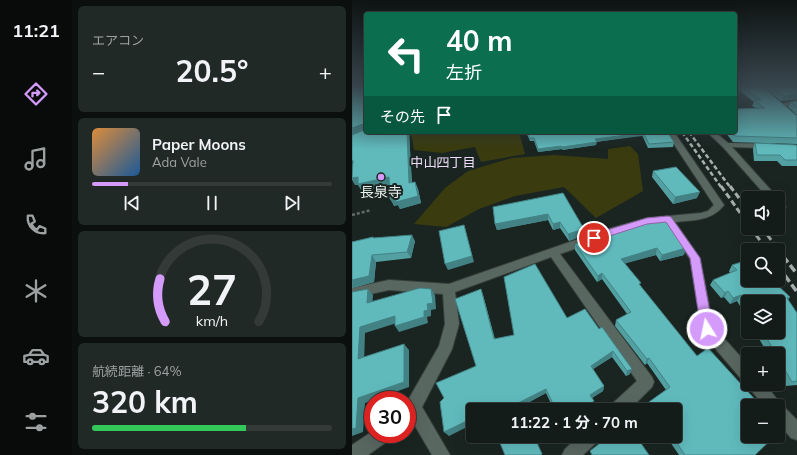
<!DOCTYPE html>
<html lang="ja">
<meta charset="utf-8">
<style>
body{margin:0;font-family:Mulish,"Noto Sans JP",sans-serif;background:#212926;color:#f1f3f6;height:100vh;display:flex;flex-direction:column;font-size:15px;white-space:nowrap}
*{box-sizing:border-box;margin:0}
p{font-size:13px;color:#9da1a2}
.icon{flex:none;width:22px;height:22px;fill:none;stroke:currentColor;stroke-width:2;stroke-linecap:round;stroke-linejoin:round}
.map{position:relative;flex:1;overflow:hidden}
.sheet{display:flex;flex-direction:column;gap:6px;padding:6px;background:#0b0f0e;width:280px}
.sheet>*{flex:none}
.guide{position:absolute;left:12px;top:12px;width:373px;height:122px;border-radius:4px;box-shadow:0 4px 16px #0002,0 0 0 1px #333a38;background:#0b6e4f;color:#fff;overflow:hidden}
.fabs{position:absolute;left:389px;top:191px;display:grid;gap:8px}
.fabs a{display:grid;place-items:center;width:44px;height:44px;border-radius:4px;background:#141c19;box-shadow:0 4px 16px #0002,0 0 0 1px #333a38;font-size:20px}
.speed{position:absolute;left:12px;top:391px;display:flex;gap:8px;font-size:20px;font-weight:700;text-align:center}
.speed>*{display:grid;place-content:center;width:52px;height:52px;border-radius:50%;background:#141c19;box-shadow:0 4px 16px #0002,0 0 0 1px #333a38;line-height:1}
.speed .limit{border:6px solid #d22;background:#fff;color:#111}
.pin{position:absolute;display:grid;place-items:center;width:34px;height:34px;color:#fff;margin:-17px;border:2px solid #fff;border-radius:50%;box-shadow:0 1px 4px #0007}
.me{position:absolute;width:44px;margin:-22px;rotate:350deg;stroke-linejoin:round;filter:drop-shadow(0 0 3px #0008)}
.turn{display:flex;align-items:center;gap:14px;height:84px;padding:0 16px;font-size:18px}
.turn .icon{width:52px;height:52px;stroke-width:2.5}
.turn b{display:block;font-size:28px;line-height:34px}
.then{display:flex;align-items:center;height:38px;padding:0 16px;background:#0003;gap:8px;font-size:15px}
.big{font-size:30px;font-weight:700;line-height:1.1}
.sheet .tile{flex:1;display:flex;flex-direction:column;justify-content:center;gap:6px;min-width:0;padding:0 14px;border-radius:6px;background:#212926}
.sheet .dial{align-items:center;gap:0}
.dial svg{height:104px;overflow:visible;fill:none;stroke:#333a38;stroke-width:7;stroke-linecap:round;text-anchor:middle}
.dial text{fill:#f1f3f6;stroke:none}
.song{display:flex;align-items:center;gap:12px}
.cover{width:48px;height:48px;border-radius:6px;background:linear-gradient(135deg,hsl(30 70% 55%),hsl(210 70% 35%))}
.played{height:4px;border-radius:2px;background:linear-gradient(90deg,#d59bfa 15%,#333a38 15%)}
.keys{display:flex;justify-content:space-around;direction:ltr}
.heat{display:flex;justify-content:space-between;align-items:center;font-size:22px;direction:ltr}
.charge{height:6px;border-radius:3px;background:linear-gradient(90deg,#34c759 64%,#333a38 0)}
.trip{position:absolute;left:114px;top:403px;width:216px;height:40px;border-radius:4px;background:#141c19;box-shadow:0 4px 16px #0002,0 0 0 1px #333a38;font-weight:700;line-height:40px;text-align:center}
main{display:flex;flex:1;min-height:0}
.menu{display:flex;flex-direction:column;width:72px;justify-content:space-around;align-items:center;background:#080b0a;color:#9da1a2}
.menu .icon{width:28px;height:28px}
.menu .selected{color:#d59bfa}
.menu b{font-size:18px;color:#f1f3f6}
.map>svg:first-child{display:block}
.green{fill:#3a3c0f}
.lines{fill:none;stroke-linecap:round;stroke-linejoin:round}
.minor-casing{stroke:#37403c;stroke-width:2}
.path{stroke:#616a66;stroke-width:2.5;stroke-dasharray:3 2;stroke-linecap:butt}
.minor{fill:#596761;fill-rule:evenodd}
.rail-far2{stroke:#a8b1ad;stroke-width:2.5;stroke-dasharray:4.5 2.5;stroke-linecap:butt}
.rail-far1{stroke:#a8b1ad;stroke-width:3;stroke-dasharray:6 3;stroke-linecap:butt}
.rail{stroke:#a8b1ad;stroke-width:3.5;stroke-dasharray:8 3.5;stroke-linecap:butt}
.wall{fill:#53a0a2}
.shaded-wall{fill:#438284}
.building{fill:#60babc;stroke:#438284}
.route{fill:#d59bfa;stroke:#8a65a2}
.poi-dot{fill:#d59bfa;stroke:#1a2521;stroke-width:1.5}
.labels{text-anchor:middle;stroke-width:4;stroke-linejoin:round;paint-order:stroke}
.far-neighbourhood-label{font-size:13px;fill:#edddf8;stroke:#1a2521}
.poi-label{font-size:14px;fill:#e9f0ed;stroke:#1a2521}
</style>
<main>
<nav class="menu">
<b>11:21</b>
<svg class="icon selected" aria-label="directions" viewBox="0 0 24 24"><path d="M12 3l9 9-9 9-9-9zM9 14v-3h6M13 9l2 2-2 2"/></svg>
<svg class="icon" aria-label="music" viewBox="0 0 24 24"><path d="M9 18V5l10-2v13"/><circle cx="6" cy="18" r="3"/><circle cx="16" cy="16" r="3"/></svg>
<svg class="icon" aria-label="phone" viewBox="0 0 24 24"><path d="M5 4h4l2 5-3 2q2 4 5 5l2-3 5 2v4C11 20 4 13 5 4z"/></svg>
<svg class="icon" aria-label="climate" viewBox="0 0 24 24"><path d="M12 3v18M4 7l16 10M4 17L20 7"/></svg>
<svg class="icon" aria-label="car" viewBox="0 0 24 24"><path d="M5 17H2v-5l4-1 3-4h7l3 4 3 1v5h-3M9 17h6M6 11h13"/><circle cx="7" cy="17" r="2"/><circle cx="17" cy="17" r="2"/></svg>
<svg class="icon" aria-label="filters" viewBox="0 0 24 24"><path d="M4 7h16M4 17h16"/><circle cx="9" cy="7" r="2"/><circle cx="15" cy="17" r="2"/></svg>
</nav>
<section class="sheet">
<div class="tile"><p>エアコン</p>
<div class="heat"><a>−</a><b class="big">20.5°</b><a>+</a></div>
</div>
<div class="tile">
<div class="song"><i class="cover"></i><div><b>Paper Moons</b><p>Ada Vale</p></div></div>
<div class="played"></div>
<div class="keys"><svg class="icon" aria-label="previous" viewBox="0 0 24 24"><path d="M18 5L8 12l10 7zM5 5v14"/></svg><svg class="icon" aria-label="pause" viewBox="0 0 24 24"><path d="M8 5v14M16 5v14"/></svg><svg class="icon" aria-label="next" viewBox="0 0 24 24"><path d="M6 5l10 7-10 7zM19 5v14"/></svg></div>
</div>
<div class="tile dial"><svg viewBox="0 0 100 80">
<path d="M14 69A42 42 0 1 1 86 69"/>
<path d="M14 69A42 42 0 0 1 10 36" stroke="#d59bfa"/>
<text x="50" y="56" font-size="32" font-weight="700">27</text>
<text x="50" y="72" font-size="11">km/h</text>
</svg></div>
<div class="tile"><p>航続距離 · 64%</p><b class="big">320 km</b><div class="charge"></div></div>
</section>
<div class="map">
<svg width="445" height="455" viewBox="0 0 445 455">
<rect width="100%" height="100%" fill="#1a2521"/>
<path class="green" d="M34 132H167L173 154 129 162 123 147 90 153 62 150 60 137 55 134Z
M278 146 286 154 291 191 244 218 212 187 163 196 127 209 94 227 62 224 93 188 116 171 160 158 202 155 256 159V149Z"/>
<g class="lines">
<defs>
<path id="minor" d="M445 100V104L429 107 426 105Z
M314 132H322L372 205C360 221 341 220 323 222L348 258 361 326 396 365V384H413L429 404 445 420V440L439 438 426 423V406H412L398 389 396 384V383L391 381 350 333 338 259 313 223 295 224 250 239 246 238 245 235 246 232 295 218 349 213 356 211 362 205Z
M355 132H363L376 143 418 144V148H415L380 147 426 198H416L371 147Z
M426 201 429 202 434 207 432 209H426Z
M235 236 239 237 240 240 239 243 208 254 300 377 302 382 300 387 277 410H258L260 404 285 381 199 257 103 292 107 324 100 349 70 407 98 455H80L59 419 55 421V402L87 346 93 324 91 294 37 290 0 298V288L37 280 97 284Z
M21 431V434H39L37 440 16 455H0V445Z
M227 436H247L245 442 231 455H210L213 449Z"/>
</defs>
<use href="#minor" class="minor-casing"/>
<path class="path" d="M0 215 19 210"/>
<use href="#minor" class="minor"/>
<path class="rail-far2" d="M330 132 369 187
M337 132 378 187"/>
<path class="rail-far1" d="M369 186 396 224
M378 186 396 210
M399 228 415 250
M410 228 432 257"/>
<path class="rail" d="M431 256 445 274
M426 266 445 292"/>
</g>
<path class="wall" d="M14 86V132H57L60 183 63 182 66 189 69 203 48 209 46 205 42 206 37 185 10 191 6 185H3Z
M383 86H410L445 116V144L381 142 373 132H383L404 108 400 106 402 102 383 87Z
M411 86H445V99L429 101Z
M445 101V115L436 107 439 102Z
M174 132H315L322 142 321 147 296 148 290 135 244 142V145L210 150V149L186 152 182 141H178Z
M403 143 445 145V166H430L425 161H402L401 149Z
M301 171 345 198 321 204 300 177Z
M211 193 232 235 217 241 208 228 201 230 196 220 145 230 143 224Z
M325 234V236L332 255 308 261 304 255 273 263 403 455H327L314 436H323V410H297L295 407 297 402 314 390 295 363 293 365 263 326 264 320 275 314 250 279 245 282 223 250V244Z
M21 237 22 238 63 241 59 258 24 262 22 282 0 288V242Z
M380 265 438 297 436 300 445 313V385L434 386 426 372V354H416L403 332H426L396 302V319L385 301 378 304 372 297 369 298 358 285 361 280 378 273 377 271Z
M131 295 143 339 162 335 215 318 233 309 278 374 274 376 260 357 241 369 252 386 251 391 240 398 241 406 234 410H202L194 393 168 407 121 410 97 436 92 398 124 366Z"/>
<path class="shaded-wall" d="M445 94V99L429 101 432 96Z
M11 124 14 130 0 136V128Z
M55 132H57L60 190 57 183Z
M290 133V136L243 142V139Z
M245 142 244 145 210 150V147Z
M209 146 210 149 186 152V149Z
M6 177H37L41 184 10 191 6 185H3L0 180V178Z
M63 182 66 189 69 203 48 209 46 205 42 206 38 199Z
M348 192 345 198 321 204 323 197Z
M196 214V220L145 230 143 224Z
M208 222V228L201 230V224Z
M112 225 122 262 96 270 93 264Z
M232 229V235L217 241 216 234Z
M60 235 63 241 59 258 55 252Z
M305 248 304 255 268 265 269 259Z
M334 248 332 255 308 261 310 255Z
M20 255 24 262 22 282 0 288V280Z
M250 273V279L245 282 246 276Z
M16 289 21 295 20 309 15 303Z
M79 289 83 295 84 309 79 310V316L75 317 76 323 47 332 43 326 72 311 75 304Z
M129 289 131 295 144 345 142 339Z
M376 291 372 297 369 298 373 293Z
M389 295 385 301 378 304 381 298Z
M43 316 48 322 13 333 12 364 6 359 8 327Z
M52 344 57 350V387L13 403 11 432 0 436V429L6 398Z
M261 351 260 357 238 371 239 366Z
M297 358 295 363 293 365 295 359Z
M280 369 278 374 274 376 275 371Z
M252 386 251 391 238 399V395Z
M194 389V393L168 407 166 403Z
M242 401 241 406 234 410H228Z
M121 418V424L97 436 92 432Z"/>
<path class="building" d="M0 86H14V124H11L0 128Z
M389 86H410L445 116V138L383 136 380 132H383V109L413 108 403 101 409 100Z
M419 86H445V94L432 96Z
M445 101V107L439 102Z
M14 129V132H55L57 183 63 182 66 196 44 202V198L38 199 37 177 6 184V177L0 178 1 160 0 161V135Z
M175 132H290V133L243 139 245 142 210 147 209 146 186 149 182 138H177Z
M291 132H315L322 142 297 144Z
M403 143 445 145V160H433L428 155H405Z
M324 167 348 192 323 197 301 171Z
M211 193 232 229 216 234 208 222 201 224 196 214 143 224 141 207Z
M314 218 325 234H323L334 248 310 255 305 248 269 259 289 283 287 284 345 356 356 348 409 406H396V436H423L403 455H333L320 436H323V410H302L297 402 318 387 297 358 295 359 264 320 279 312 250 273 246 276 223 244 252 233Z
M112 225 120 256 93 264 87 231Z
M60 235 55 252 20 255 17 276 0 280V242L21 237V238Z
M396 260V280H420L438 297 435 298 445 313V381L440 382 426 358V354H424L411 332H426V302H396V306L389 295 381 298 376 291 373 293 361 280 385 270 380 265Z
M183 264 215 318 233 309 247 329 250 327 280 369 275 371 261 351 239 366 252 386 238 395 242 401 228 410H204L194 389 166 403 169 410H121V418L92 432 88 402 92 398 84 383 124 366 103 299 129 289 142 339 162 335 152 277Z
M68 288 79 289 81 303 75 304 76 310 72 311V317L43 326V316L8 327 6 359 52 344V382L6 398 4 428 0 429V292L16 289 15 303Z
M426 425 430 429 426 433Z
M145 436H182L190 454 189 455H153Z
M257 436H284L297 455H240L238 451Z"/>
<linearGradient id="sky" x2="0" y2="1"><stop stop-color="#0e1412"/><stop offset="0.58" stop-color="#38464e"/><stop offset="1" stop-color="#38464e" stop-opacity="0"/></linearGradient>
<rect width="445" height="149" fill="url(#sky)"/>
<path class="route" d="M316 216 319 217 348 258 361 329 359 333 355 335 351 333 349 329 338 258 314 222 295 224 242 241 237 238 238 235 295 218Z"/>
<circle class="poi-dot" cx="29" cy="177" r="4"/>
<g class="labels">
<g class="far-neighbourhood-label">
<text x="91" y="167">中山四丁目</text>
</g>
<g class="poi-label">
<text x="29" y="197">長泉寺</text>
</g>
</g>
</svg>
<div class="fabs">
<a><svg class="icon" aria-label="sound" viewBox="0 0 24 24"><path d="M4 9h4l5-4v14l-5-4H4zM17 9q2 3 0 6"/></svg></a>
<a><svg class="icon" aria-label="search" viewBox="0 0 24 24"><circle cx="10" cy="10" r="6"/><path d="M15 15l6 6"/></svg></a>
<a><svg class="icon" aria-label="layers" viewBox="0 0 24 24"><path d="M12 4l9 5-9 5-9-5zM3 14l9 5 9-5"/></svg></a>
<a>+</a>
<a>−</a>
</div>
<div class="speed"><div class="limit">30</div></div>
<div class="pin" style="left:242px;top:238px;background:#d93025"><svg class="icon" aria-label="arrive" viewBox="0 0 24 24"><path d="M6 21V4h12l-3 4 3 4H6"/></svg></div>
<svg class="me" style="left:355px;top:329px" viewBox="-20 -20 40 40"><circle r="17" fill="#d59bfa" stroke="#fff" stroke-width="3"/><path d="M0-11L8 9 0 5-8 9z" fill="#fff"/></svg>
<div class="trip">11:22 · 1 分 · 70 m</div>
<div class="guide">
<div class="turn"><svg class="icon" aria-label="left" viewBox="0 0 24 24"><path d="M17 20v-9H6M10 6l-5 5 5 5"/></svg><div><b>40 m</b>左折</div></div>
<div class="then">その先<svg class="icon" aria-label="arrive" viewBox="0 0 24 24"><path d="M6 21V4h12l-3 4 3 4H6"/></svg></div>
</div>
</div>
</main>
